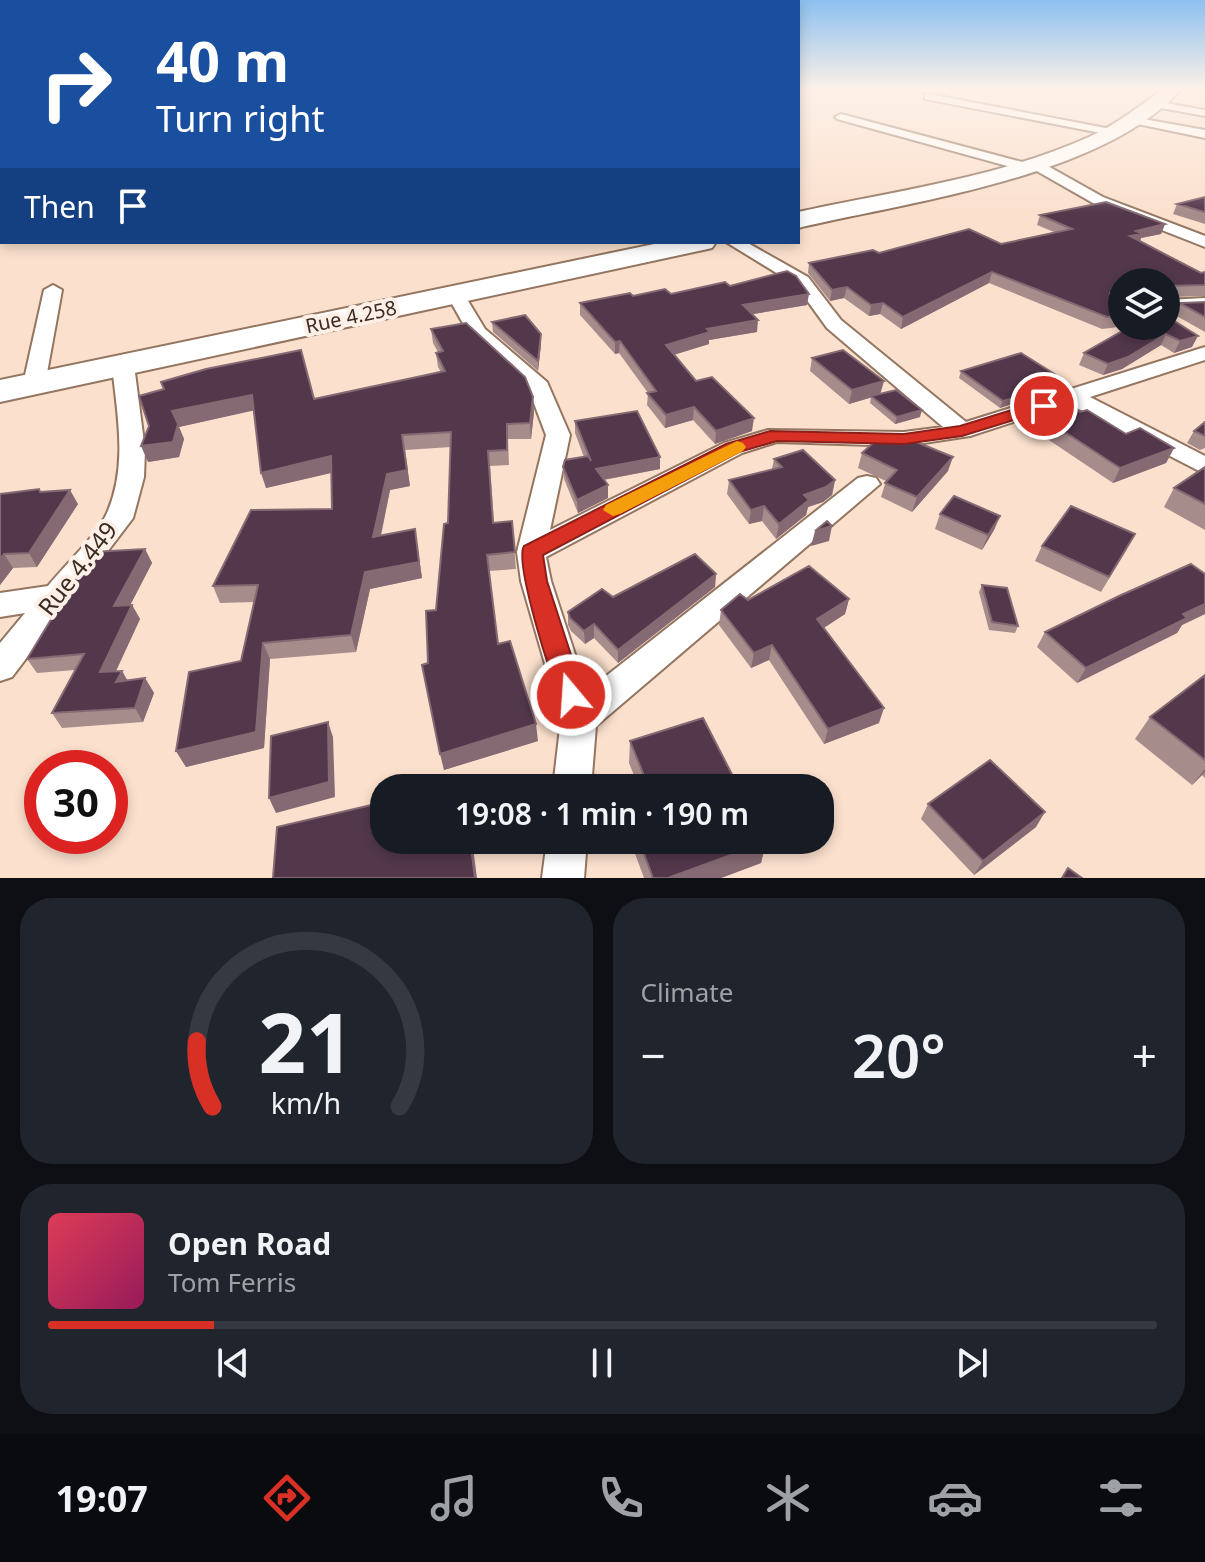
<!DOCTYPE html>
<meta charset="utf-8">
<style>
body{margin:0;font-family:"Noto Sans",sans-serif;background:#20242c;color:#f1f3f6;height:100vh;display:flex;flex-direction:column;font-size:30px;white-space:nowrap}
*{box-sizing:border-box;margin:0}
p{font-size:26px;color:#9ea1a6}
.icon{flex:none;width:44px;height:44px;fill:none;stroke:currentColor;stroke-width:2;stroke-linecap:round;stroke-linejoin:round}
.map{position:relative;height:878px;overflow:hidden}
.side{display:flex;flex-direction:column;gap:20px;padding:20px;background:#0d0f14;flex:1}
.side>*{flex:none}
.guide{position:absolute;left:0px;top:0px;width:800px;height:244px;box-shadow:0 4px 12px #0003;background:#1a4fa0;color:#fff;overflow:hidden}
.fabs{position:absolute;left:1108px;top:268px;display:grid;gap:16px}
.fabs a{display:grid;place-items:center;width:72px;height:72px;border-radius:50%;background:#171b24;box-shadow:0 4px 12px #0003;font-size:40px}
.speed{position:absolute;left:24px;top:750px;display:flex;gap:16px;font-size:40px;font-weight:700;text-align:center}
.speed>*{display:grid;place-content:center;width:104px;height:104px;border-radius:50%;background:#171b24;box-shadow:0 4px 12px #0003;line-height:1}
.speed .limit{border:12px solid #d22;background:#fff;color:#111}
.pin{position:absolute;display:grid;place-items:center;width:68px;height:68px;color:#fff;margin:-34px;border:4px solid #fff;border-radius:50%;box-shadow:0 2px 8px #0007}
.me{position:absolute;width:88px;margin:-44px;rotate:342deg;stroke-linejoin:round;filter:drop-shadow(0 0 6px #0008)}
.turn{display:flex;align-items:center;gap:28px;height:168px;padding:0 24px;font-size:36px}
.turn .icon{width:104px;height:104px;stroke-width:2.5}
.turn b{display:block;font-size:56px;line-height:68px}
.then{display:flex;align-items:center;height:76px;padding:0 24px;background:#0003;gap:16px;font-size:30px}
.big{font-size:60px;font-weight:600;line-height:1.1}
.side .card{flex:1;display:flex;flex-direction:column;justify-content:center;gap:12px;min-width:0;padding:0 28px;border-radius:32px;background:#20242c}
.side .dial{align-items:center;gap:0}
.dial svg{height:208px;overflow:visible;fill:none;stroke:#363941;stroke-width:7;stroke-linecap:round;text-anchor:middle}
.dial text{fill:#f1f3f6;stroke:none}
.song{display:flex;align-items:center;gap:24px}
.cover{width:96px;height:96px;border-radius:12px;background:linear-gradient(135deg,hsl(350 70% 55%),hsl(330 70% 35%))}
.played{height:8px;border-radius:4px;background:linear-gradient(90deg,#d93025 15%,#363941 15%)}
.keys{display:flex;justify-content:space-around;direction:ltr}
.heat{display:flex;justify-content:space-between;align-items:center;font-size:44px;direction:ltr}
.side .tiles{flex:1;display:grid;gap:20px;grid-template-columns:1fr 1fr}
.card:last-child{grid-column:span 2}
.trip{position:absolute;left:370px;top:774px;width:464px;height:80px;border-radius:32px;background:#171b24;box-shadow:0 4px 12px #0003;font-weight:600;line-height:80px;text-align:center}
.dock{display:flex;height:128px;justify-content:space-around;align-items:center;background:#090b0e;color:#9ea1a6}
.dock .icon{width:56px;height:56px}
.dock .on{color:#d93025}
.dock b{font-size:36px;color:#f1f3f6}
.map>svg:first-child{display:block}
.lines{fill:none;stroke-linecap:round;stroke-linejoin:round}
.minor-casing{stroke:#937560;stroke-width:4}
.trunk-casing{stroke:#937560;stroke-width:4}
.minor{fill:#fff;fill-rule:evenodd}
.trunk{fill:#fff;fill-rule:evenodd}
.wall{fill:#a78c8c}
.shaded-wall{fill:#856a73}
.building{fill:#53384c;stroke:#856a73;stroke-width:2}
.route{fill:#d93025;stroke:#8d1f18;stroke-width:2}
.slow{fill:#f59e0b}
.labels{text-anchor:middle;stroke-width:8;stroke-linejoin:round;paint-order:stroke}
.far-street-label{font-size:20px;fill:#392d23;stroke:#fef0e7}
.street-label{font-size:24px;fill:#392d23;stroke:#fef0e7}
</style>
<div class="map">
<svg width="1205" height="878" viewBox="0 0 1205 878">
<rect width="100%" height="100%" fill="#fbe0cd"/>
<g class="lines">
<defs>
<path id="minor" d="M929 94 1111 129 1117 132 1111 135 925 99V95Z
M1154 101 1205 110V116L1150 106V102Z
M841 114 1026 163 1037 160 1103 197 1205 236V247L1093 203 1028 166 1022 170 837 119 835 117Z
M1132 117 1205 130V138L1128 122V118Z
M726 242H746L808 277 841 320 966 422 1205 347V360L1090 397 1205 456V474L1069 404 970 436 904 446 777 442 742 453 546 557 551 581 587 691 858 478 867 476 876 478 880 484 596 726 591 788H553L561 719 521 581 517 552 546 435 529 390 470 336 447 295 450 291H462L485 329 547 382 570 435 550 530 724 443 768 430 904 432 943 427 827 328 796 285Z
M53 285 62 290 45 384 34 391 23 384 44 290Z
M1205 298V310L1166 312V300Z
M123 359 134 365 145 450 144 477 133 518 12 677 0 681V643L25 613 0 617V593L48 586C63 567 98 534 107 513 128 466 117 414 112 365Z
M547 840H587L584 878H542Z"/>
<path id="trunk" d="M1161 90H1180C1104 177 907 202 798 228V212C894 191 998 178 1089 137 1115 125 1138 108 1161 90Z
M664 242H716L712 248 703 250 0 402V380Z"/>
</defs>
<use href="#minor" class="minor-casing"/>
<use href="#trunk" class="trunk-casing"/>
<use href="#minor" class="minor"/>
<use href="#trunk" class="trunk"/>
</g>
<path class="wall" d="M1205 197V224L1173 214 1177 204Z
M1040 215 1165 224 1161 234 1141 238 1140 241 1201 273 1205 272V296L1168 297V317L1192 347 1174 353 1161 345 1122 369 1103 375 1079 365 1084 353 1166 326 1122 282V301L1110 303 1122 305V326H1127L1102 329 989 283 901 329 880 314 869 316 844 298 830 301 808 273 809 263 879 253 1001 244 1054 232 1037 225Z
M730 286 807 305 753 314 757 332 709 340V344L674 355 696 381 752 431 715 444 693 420 665 428 647 405 648 393 619 353 615 354 580 315V303L633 296 671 294Z
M1205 302V332L1175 315 1180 303Z
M492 322 541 344 538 371 493 332Z
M431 329 534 412 531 439H508L509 465 490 466 494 523 512 521 516 569 489 571 498 644 538 741 444 770 428 663 448 523 451 447 405 450 410 486 390 490 381 536 415 529 422 578 370 589 356 652 270 659 264 748 186 767 176 751 241 661 254 602 220 603 213 586 332 509 331 473 266 488 253 410 179 427 184 439 179 457 148 462 149 426 314 399 441 372 438 367 436 353 438 352 433 343Z
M812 358 881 394 920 417 895 424 870 403 871 397 849 404 810 371Z
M961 371 1059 377 1056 384 1032 391 1030 398 1000 408 959 378Z
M1028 408 1126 434 1174 448 1166 463 1113 483 1022 422Z
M575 421 660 469 604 480 608 498 578 513 564 479 563 467 584 457 575 433Z
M1205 422V448L1200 450 1187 443 1194 431Z
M862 453 948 471 912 512 881 497 886 481 858 468Z
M774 459 835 480 832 495 823 502 808 507 806 515 776 539 762 521 749 524 727 494 729 480 772 469Z
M1205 467V530L1164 507 1174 488Z
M39 489 41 492 78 504 37 567 13 568 0 585V494Z
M940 514 1000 516 994 530 982 550 935 529Z
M1042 546 1127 549 1101 592 1035 561Z
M145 549 152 563 130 605H132L140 619 116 671H122L127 680 145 678 154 693 143 722 62 728 52 713 75 670 37 673 27 659Z
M716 574 715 587 618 663 594 638 585 644 571 631 568 625V612L613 597Z
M1205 574V614L1182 625 1177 633 1077 683 1037 647 1045 632Z
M982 585 1018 626 1015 633 989 630 979 592Z
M849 599 845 614 824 628 879 723 824 744 769 660 751 668 719 625 721 610 748 600Z
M1205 675V778L1202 775 1192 785 1135 739 1150 717Z
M630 741 739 788H639L629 763Z
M928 804 1036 827 974 875 921 819Z
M630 840H765L766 842 761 863 721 878H644Z"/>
<path class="shaded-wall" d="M1165 224 1161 234 1141 238 1139 244 1130 236 1136 231Z
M992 272 989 283 901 329 903 317Z
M847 287 844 298 830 301 832 290Z
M1122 291V301L1105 304 1110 293Z
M809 294 807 305 742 316 743 305Z
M883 303 880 314 869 316 871 305Z
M758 320 757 332 709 340V344L666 357V345L707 329Z
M541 334V344L538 371V361Z
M1166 334 1161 345 1122 369 1103 375 1108 364Z
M1198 336 1192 347 1174 353 1180 341Z
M620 341 619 353 615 354V342Z
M1059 377 1056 384 1023 394 1026 387Z
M884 381 880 395 849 404 852 390Z
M1033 392 1030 398 1000 408 1003 401Z
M252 395 256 410 179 427 184 439 179 457 148 462 141 446 172 411Z
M533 397 534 412 531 439 530 423Z
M694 407 693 420 665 428 666 415Z
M922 410 920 417 895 424 897 417Z
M754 418 752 431 715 444 716 431Z
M402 435 410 486 390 490 377 553 373 537 387 474Z
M1174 448 1166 463 1113 483 1120 468Z
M331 456 335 472 266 488 261 473Z
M660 457V469L596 481V469Z
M953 457 948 471 912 512 917 497Z
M835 480 832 495 823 502 808 507 806 515 776 539 779 524 804 495Z
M608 485V498L578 513 577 500Z
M70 490 78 504 37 567 29 553Z
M764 506 762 521 749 524 751 510Z
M1000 516 994 530 982 550 988 535Z
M832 526 829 541 811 546 815 531Z
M415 529 422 578 370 589 356 652 351 635 365 572Z
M145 549 152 563 122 621 114 606Z
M4 554 13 568 0 585V559Z
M716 574 715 587 618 663V650Z
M849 599 845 614 814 634 817 619Z
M1205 604V614L1182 625 1177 633 1077 683 1086 668 1183 614Z
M132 605 140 619 109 686 100 672Z
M594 624V638L585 644 584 631Z
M263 643 270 659 264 748 186 767 176 751Z
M772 645 769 660 751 668 754 653Z
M122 671 130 685 116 682Z
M145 678 154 693 143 722 135 708Z
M884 708 879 723 824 744 828 729Z
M328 722 333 737 335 797 276 813 269 798Z
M536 724 538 741 444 770 440 754Z
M1205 769V772L1192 785Z
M1045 812 1036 827 974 875 983 861Z
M470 840H472L477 878H475Z
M766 842 761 863 721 878H668Z"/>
<path class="building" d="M1205 197V212L1177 204Z
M1106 202 1165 224 1136 231 1143 234 1130 236 1201 273 1205 272V285L1171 286 1168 289V317L1198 336 1180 341 1166 334 1128 357 1108 364 1084 353 1131 326H1166V282H1122V291L1110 293V303L1122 305V316L1107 317 992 272 903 317 883 303 871 305 847 287 832 290 809 263 873 250 879 253 969 229 1001 244 1072 229 1040 215Z
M787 271 796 276 809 294 743 305 758 320 707 329 710 332 666 345 696 381 712 377 754 418 716 431 694 407 666 415 647 393 656 391 620 341 615 342 580 303 630 293 633 296 665 289 671 294 725 282 730 286Z
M1205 302V317L1180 303Z
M525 315 541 334 538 361 492 322Z
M466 323 525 377 533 397 530 423 507 424V450L488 451 493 523 512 521 515 552 487 555 498 644 510 641 536 724 440 754 422 665 428 663 426 611 436 610 444 524 448 523 451 432 402 435 407 470 387 474 373 537 415 529 419 562 365 572 351 635 263 643 256 732 176 751 189 672 241 661 258 585 213 586 251 510 332 509 331 456 261 473 252 395 172 411 178 424 173 442 141 446 149 426 139 396 164 389 161 382 206 369 301 350 314 399 445 371 436 353 443 351 431 329Z
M843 350 884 381 852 390 812 358Z
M1021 353 1059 377 1026 387 1033 392 1003 401 961 371Z
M896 390 922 410 897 417 871 396Z
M1058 399 1080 412 1087 410 1126 434 1140 428 1174 448 1120 468 1028 408Z
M637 411 660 457 596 469 608 485 577 500 563 467 565 460 588 456 591 461 575 421Z
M1205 422V436L1194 431Z
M883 434 899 435 953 457 917 497 885 483 897 470 862 453Z
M803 450 835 480 826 487 804 495 809 500 779 524 764 506 751 510 729 480 782 467 774 459Z
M1205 467V504L1174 488Z
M39 489 40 492 70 490 29 553 4 554 0 559V494Z
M954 496 1000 516 988 535 940 514Z
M1071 506 1135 534 1109 577 1042 546Z
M827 521 832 526 815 531Z
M145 549 114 606 132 605 100 672 122 671 116 682 145 678 135 708 52 713 84 654 27 659 92 552Z
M695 554 716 574 618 650 594 624 584 631 570 618 568 612 602 589 613 597Z
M1191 564 1205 574V604L1183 614 1187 618 1086 668 1045 632 1119 596Z
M809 566 849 599 817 619 884 708 828 729 772 645 754 653 721 610 740 594 748 600Z
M982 585 1007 588 1018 626 992 622Z
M1205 675V760L1150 717Z
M703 718 739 788H649L630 741Z
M328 722 329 782 269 798 271 736Z
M990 760 1045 812 983 861 928 804Z
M462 783 463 788H441Z
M384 802V840H470L475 878H273L277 827Z
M639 840H765L766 842 668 878H653Z
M1068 868 1082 878H1062Z"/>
<linearGradient id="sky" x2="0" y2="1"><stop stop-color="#8cc0f0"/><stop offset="0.42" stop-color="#fdf1e8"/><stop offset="1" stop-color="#fdf1e8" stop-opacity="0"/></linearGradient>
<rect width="1205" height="213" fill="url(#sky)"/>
<path class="route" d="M1044 400 1053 406 1050 409 962 436 904 444 777 441 739 452 543 555 547 581 584 695 580 703 571 706 562 703C552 682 514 562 524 546L726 444 770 431 904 434 960 426Z"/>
<path class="slow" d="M737 441 743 443 746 447 743 451 620 514 613 516 603 510 606 505Z"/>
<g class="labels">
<g class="far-street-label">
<text transform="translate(351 317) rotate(-12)" y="7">Rue 4.258</text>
</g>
<g class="street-label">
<text transform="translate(78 569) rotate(-52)" y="8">Rue 4.449</text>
</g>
</g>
</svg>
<div class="fabs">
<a><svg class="icon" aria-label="layers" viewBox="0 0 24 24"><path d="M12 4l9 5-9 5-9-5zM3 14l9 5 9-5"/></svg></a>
</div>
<div class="speed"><div class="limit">30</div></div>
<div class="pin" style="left:1044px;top:406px;background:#d93025"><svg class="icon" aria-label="arrive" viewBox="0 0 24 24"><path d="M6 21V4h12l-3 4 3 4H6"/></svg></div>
<svg class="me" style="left:571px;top:695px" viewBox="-20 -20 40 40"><circle r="17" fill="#d93025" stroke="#fff" stroke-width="3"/><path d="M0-11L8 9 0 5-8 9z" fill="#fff"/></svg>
<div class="trip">19:08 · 1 min · 190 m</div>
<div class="guide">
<div class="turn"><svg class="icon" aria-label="right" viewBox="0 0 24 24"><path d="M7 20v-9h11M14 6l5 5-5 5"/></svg><div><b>40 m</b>Turn right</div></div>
<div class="then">Then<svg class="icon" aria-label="arrive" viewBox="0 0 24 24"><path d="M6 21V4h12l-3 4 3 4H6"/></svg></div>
</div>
</div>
<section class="side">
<div class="tiles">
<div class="card dial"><svg viewBox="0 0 100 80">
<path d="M14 69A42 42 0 1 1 86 69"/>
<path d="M14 69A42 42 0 0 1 8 44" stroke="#d93025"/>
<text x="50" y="56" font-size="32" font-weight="700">21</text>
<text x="50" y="72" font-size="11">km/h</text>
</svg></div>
<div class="card"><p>Climate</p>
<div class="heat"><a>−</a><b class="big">20°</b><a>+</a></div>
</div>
<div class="card">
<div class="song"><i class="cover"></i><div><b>Open Road</b><p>Tom Ferris</p></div></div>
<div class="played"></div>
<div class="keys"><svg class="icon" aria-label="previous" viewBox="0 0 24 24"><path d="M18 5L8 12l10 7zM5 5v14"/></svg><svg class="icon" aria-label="pause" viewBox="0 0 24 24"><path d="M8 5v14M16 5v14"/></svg><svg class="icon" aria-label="next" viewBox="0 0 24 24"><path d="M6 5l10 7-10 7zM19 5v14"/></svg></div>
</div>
</div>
</section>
<nav class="dock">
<b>19:07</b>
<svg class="icon on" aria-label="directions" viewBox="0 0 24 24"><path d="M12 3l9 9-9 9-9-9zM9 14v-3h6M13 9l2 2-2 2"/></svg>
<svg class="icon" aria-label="music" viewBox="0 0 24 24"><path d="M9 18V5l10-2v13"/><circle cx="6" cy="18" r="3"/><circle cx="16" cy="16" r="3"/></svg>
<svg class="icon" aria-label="phone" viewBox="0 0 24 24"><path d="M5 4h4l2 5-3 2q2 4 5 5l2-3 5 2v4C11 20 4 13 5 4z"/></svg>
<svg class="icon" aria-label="climate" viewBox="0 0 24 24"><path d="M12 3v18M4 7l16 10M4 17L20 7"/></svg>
<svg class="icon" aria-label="car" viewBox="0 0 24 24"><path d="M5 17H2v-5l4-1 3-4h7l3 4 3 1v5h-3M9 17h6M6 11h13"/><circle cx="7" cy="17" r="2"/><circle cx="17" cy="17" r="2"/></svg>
<svg class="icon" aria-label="filters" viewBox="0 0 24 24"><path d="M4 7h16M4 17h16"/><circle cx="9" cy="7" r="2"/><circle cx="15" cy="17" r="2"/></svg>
</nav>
